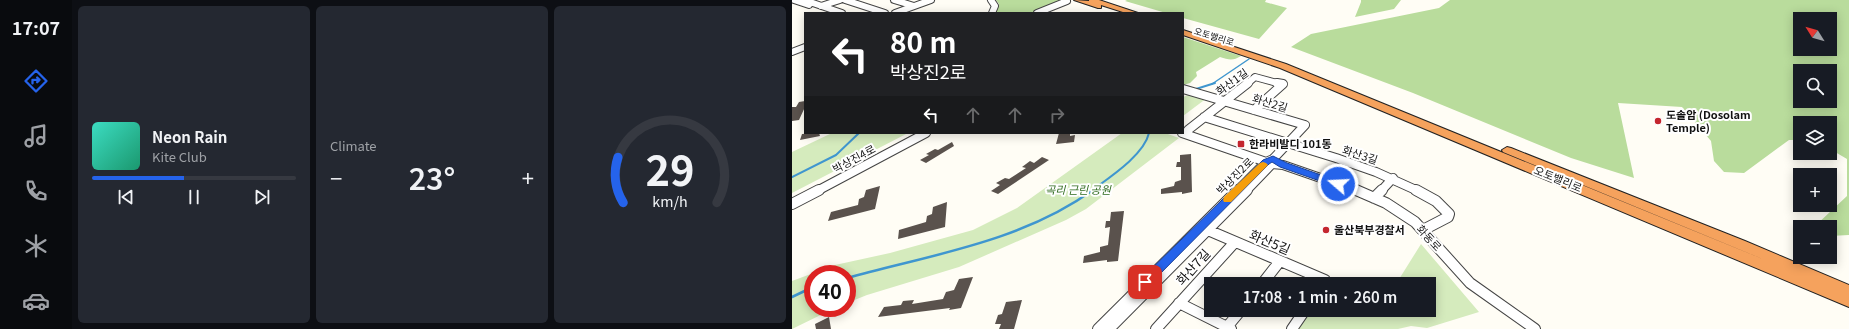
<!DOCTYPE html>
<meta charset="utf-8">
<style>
body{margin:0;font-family:Georgia,"Noto Sans KR",serif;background:#242831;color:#f1f3f6;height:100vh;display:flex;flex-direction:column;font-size:15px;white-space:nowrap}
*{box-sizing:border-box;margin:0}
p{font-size:13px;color:#9ea1a6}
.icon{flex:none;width:22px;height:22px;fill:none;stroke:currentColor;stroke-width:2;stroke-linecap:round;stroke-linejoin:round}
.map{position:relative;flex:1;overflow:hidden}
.drawer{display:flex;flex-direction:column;gap:6px;padding:6px;background:#0d0f14;width:720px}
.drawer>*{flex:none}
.top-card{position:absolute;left:12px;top:12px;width:380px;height:122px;border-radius:0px;box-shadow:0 2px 10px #0003;background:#202124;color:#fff;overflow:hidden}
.needle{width:26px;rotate:307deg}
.fabs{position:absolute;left:1001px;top:12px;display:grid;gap:8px}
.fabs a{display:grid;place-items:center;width:44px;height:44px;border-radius:0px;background:#171b24;box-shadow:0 2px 10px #0003;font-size:20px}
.speed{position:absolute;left:12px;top:265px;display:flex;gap:8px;font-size:20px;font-weight:700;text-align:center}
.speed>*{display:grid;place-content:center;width:52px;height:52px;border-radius:50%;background:#171b24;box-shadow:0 2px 10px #0003;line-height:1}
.speed .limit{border:6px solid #d22;background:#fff;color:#111}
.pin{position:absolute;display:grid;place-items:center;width:34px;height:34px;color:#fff;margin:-17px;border-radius:8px;box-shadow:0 2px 6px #0006}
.me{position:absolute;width:44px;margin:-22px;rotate:289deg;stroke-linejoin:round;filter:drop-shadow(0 0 3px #0008)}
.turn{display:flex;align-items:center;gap:14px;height:84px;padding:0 20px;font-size:18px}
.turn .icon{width:52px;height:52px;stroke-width:2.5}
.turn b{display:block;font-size:28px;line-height:34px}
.lanes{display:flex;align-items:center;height:38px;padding:0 20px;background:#0003;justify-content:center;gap:20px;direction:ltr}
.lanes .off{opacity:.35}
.big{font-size:30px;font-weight:600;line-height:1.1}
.drawer .tile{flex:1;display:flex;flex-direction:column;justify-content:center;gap:6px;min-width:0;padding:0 14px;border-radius:6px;background:#242831}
.drawer .dial{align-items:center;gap:0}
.dial svg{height:104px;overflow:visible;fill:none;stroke:#363941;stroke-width:7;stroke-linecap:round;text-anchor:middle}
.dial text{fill:#f1f3f6;stroke:none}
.song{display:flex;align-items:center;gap:12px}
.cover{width:48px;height:48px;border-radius:6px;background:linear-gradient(135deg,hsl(170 70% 55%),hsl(160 70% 35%))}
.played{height:4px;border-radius:2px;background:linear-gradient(90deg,#2563eb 45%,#363941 45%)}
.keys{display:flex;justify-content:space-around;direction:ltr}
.heat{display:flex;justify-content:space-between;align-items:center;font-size:22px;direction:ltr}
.drawer .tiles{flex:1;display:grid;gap:6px;grid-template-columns:repeat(3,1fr)}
.trip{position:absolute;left:412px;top:277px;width:232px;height:40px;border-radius:0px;background:#171b24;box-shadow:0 2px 10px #0003;font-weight:600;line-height:40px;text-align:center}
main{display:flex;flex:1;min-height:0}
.dock{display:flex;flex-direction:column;width:72px;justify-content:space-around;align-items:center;background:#090b0e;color:#9ea1a6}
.dock .icon{width:28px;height:28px}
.dock .current{color:#2563eb}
.dock b{font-size:18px;color:#f1f3f6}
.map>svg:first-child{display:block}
.green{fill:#d5ebbd}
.forest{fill:#b9dc9c;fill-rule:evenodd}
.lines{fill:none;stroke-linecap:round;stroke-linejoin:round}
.stream-far2{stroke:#3f96cf;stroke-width:1.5}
.stream-far1{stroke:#3f96cf;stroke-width:2}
.stream{stroke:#3f96cf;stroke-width:2.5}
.building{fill:#5a524d}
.minor-far2-casing{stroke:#444;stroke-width:8}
.minor-far1-casing{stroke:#444;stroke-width:10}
.minor-casing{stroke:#444;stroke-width:12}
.highway-casing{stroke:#222;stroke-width:2}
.minor-far2{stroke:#fff;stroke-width:6}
.minor-far1{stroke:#fff;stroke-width:8}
.minor{stroke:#fff;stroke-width:10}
.highway{fill:#f5a25d;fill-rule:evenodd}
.route{fill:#2563eb;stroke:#184099}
.slow{fill:#f59e0b}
.poi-dot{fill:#c4262e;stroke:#fff;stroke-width:1.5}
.labels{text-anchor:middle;stroke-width:4;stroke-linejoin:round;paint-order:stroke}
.far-street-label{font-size:9px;fill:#111;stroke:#fff}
.street-label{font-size:11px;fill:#111;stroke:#fff}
.poi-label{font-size:11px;font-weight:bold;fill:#111;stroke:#fff;text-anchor:start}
.park-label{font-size:11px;font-style:italic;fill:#2f6b1f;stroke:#fff}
.near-street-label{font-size:13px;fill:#111;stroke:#fff}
</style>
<main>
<nav class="dock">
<b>17:07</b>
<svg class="icon current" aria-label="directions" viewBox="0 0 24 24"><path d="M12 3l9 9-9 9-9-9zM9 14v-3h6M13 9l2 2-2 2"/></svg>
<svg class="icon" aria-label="music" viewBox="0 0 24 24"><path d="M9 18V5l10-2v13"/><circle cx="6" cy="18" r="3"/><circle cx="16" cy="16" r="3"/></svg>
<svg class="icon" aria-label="phone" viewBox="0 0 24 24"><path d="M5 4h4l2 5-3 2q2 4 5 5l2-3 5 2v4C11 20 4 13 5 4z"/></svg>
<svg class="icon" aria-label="climate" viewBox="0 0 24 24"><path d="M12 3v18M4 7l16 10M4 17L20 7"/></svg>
<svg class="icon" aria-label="car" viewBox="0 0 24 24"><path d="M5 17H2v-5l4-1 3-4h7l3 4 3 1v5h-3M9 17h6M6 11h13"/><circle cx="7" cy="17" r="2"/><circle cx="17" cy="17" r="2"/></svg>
</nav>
<section class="drawer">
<div class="tiles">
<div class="tile">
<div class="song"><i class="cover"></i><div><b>Neon Rain</b><p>Kite Club</p></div></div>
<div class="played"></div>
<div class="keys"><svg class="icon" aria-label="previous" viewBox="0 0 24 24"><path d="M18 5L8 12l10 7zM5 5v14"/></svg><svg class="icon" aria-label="pause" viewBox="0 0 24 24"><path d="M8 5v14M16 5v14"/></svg><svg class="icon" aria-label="next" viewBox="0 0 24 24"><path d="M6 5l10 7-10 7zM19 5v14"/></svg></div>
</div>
<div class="tile"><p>Climate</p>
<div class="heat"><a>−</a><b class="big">23°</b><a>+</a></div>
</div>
<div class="tile dial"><svg viewBox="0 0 100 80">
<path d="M14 69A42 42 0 1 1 86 69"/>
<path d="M14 69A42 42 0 0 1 10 34" stroke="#2563eb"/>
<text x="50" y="56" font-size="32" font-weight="700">29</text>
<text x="50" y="72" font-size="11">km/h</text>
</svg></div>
</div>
</section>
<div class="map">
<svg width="1057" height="329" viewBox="0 0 1057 329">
<rect width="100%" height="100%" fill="#fffdf5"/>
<path class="green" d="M399 94 415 98 391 116V97Z
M40 133H116L0 193V152Z
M330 133H373L387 138 294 209 274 220 167 267 75 295 55 303V274H21V308H43L0 329V281L43 265 98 253 181 230 225 208Z
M629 244 687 312 635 328 619 326 606 329H506L519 310H637V284H604Z"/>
<path class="forest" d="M204 0H270L243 13H203L207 4Z
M335 0H474L473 2 495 8 467 39 391 18V13H374L333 1Z
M569 0H609L602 9 563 17 569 2Z
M658 0H1057V235L1038 236V227H1022L1055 196V159L1038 149V123H1008V140H997L952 173 932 172 922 161 919 141 890 107 826 103 842 178 779 158 621 93 499 47 519 34 647 8ZM1008 19H1038V49H1008ZM1008 71H1038V101H1008Z
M391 37 449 56C441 61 437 60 428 57L404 72 405 76 398 83 391 85Z"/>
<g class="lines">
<path class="stream-far2" d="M420 84 457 59"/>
<path class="stream-far1" d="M404 89 423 83
M0 177 44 155 67 133
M299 191C318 177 352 155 357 133"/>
<path class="stream" d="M55 278C138 255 229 242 301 190
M0 297 21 287"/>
</g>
<path class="building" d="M13 101V107L7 120 0 121V107H4L7 102Z
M27 133 28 136 8 140 10 134Z
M267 133H278V136L283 135 282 142 264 144Z
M160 142 162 146 134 163 128 160 137 155 134 154 143 149 146 150Z
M399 154 400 192 390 194V192L369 194V189L382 186 383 182 389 180V167H384L385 162H388V155Z
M250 157 257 160 206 194 199 191 208 185 204 183 213 178 217 179 234 168 230 167 238 161 242 163Z
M88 186 83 209 36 221 39 212 66 205 67 199 72 197 74 190Z
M155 202 153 227 106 239 107 230 134 222 135 216 140 214 141 207Z
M332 211 326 261 315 262V260L291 263 292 256 308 252V247L316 245 318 227 313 228 314 221H318L319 212Z
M181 277 169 308 157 310 158 308 86 317 92 307 109 305 111 301 122 300 120 304 151 299 154 292 162 290 167 279Z
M230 300 222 329H207L209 324H203L206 315 210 314 214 302Z
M37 317 39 329H24L23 324Z"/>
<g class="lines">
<defs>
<path id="minor-far2" d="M2 0 17 5
M12 0 50 13
M53 0 93 13
M102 0 122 6
M199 0 203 6 200 13
M29 6 48 0
M103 13 139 0
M245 13 275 1
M0 52 13 47
M455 84 463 77 489 84"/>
<path id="minor-far1" d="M391 89 513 125 481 159 474 162 445 191
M462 110 491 84 485 83
M412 117 544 158 584 172 626 191
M396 130 456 83
M390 133 480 164 491 165 566 191
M25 191 134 133
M454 191 480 164 481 160
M589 191 601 178"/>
<path id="minor" d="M564 190 594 203 623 222 678 283 743 329
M624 190 644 201 657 214 656 217 631 230
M582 198 590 190
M0 204 27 190
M411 228 533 280 530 284
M470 284 488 261
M387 303 439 329
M435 327 449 310
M306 329 446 190
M317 329 455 190
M364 329 443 242
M500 329 513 310"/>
<path id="highway" d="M282 0 297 1V0H307L346 13H334L309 5V8H306Z
M391 30 494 64 978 262 711 152 710 150 715 147 719 148 953 241 1057 285V307L488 68 391 35Z"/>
</defs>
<use href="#minor-far2" class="minor-far2-casing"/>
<use href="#minor-far1" class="minor-far1-casing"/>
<use href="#minor" class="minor-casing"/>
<use href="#highway" class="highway-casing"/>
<use href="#minor-far2" class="minor-far2"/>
<use href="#minor-far1" class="minor-far1"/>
<use href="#minor" class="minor"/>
<use href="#highway" class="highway"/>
</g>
<path class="route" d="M481 156 495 163 549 182 550 184 549 186H542L488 167 480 162 477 164 357 285 353 287 349 285 347 282 349 279 471 160Z"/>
<path class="slow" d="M471 162 474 163 476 165 439 202H432L431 200 432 197 468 163Z"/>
<g class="poi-dot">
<circle cx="866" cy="121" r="4"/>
<rect x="445" y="140" width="8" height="8" rx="2"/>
<circle cx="534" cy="230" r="4"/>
</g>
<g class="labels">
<g class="far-street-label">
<text transform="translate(422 37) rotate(17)" y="3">오토밸리로</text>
</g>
<g class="street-label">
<text transform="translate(440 82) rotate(-36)" y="4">화산1길</text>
<text transform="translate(478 103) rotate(17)" y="4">화산2길</text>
<text transform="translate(568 155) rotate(18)" y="4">화산3길</text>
<text transform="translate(62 159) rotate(-28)" y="4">박상진4로</text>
<text transform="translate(443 176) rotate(-45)" y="4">박상진2로</text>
<text transform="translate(766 179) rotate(22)" y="4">오토밸리로</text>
<text transform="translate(637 238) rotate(47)" y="4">화동로</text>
</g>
<g class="poi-label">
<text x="874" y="119">도솔암 (Dosolam<tspan x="874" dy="13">Temple)</tspan></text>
<text x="457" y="148">한라비발디 101동</text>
<text x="542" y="234">울산북부경찰서</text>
</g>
<g class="park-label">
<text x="286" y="194">곡리 근린 공원</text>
</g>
<g class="near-street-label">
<text transform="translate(478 242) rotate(23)" y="5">화산5길</text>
<text transform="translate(401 267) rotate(-48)" y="5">화산7길</text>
</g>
</g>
</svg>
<div class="fabs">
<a><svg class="needle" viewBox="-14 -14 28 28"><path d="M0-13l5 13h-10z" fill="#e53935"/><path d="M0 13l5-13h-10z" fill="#9ea1a6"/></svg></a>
<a><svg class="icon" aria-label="search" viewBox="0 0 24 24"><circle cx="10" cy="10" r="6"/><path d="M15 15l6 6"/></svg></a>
<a><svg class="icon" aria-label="layers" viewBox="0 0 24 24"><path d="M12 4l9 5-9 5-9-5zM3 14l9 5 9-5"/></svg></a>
<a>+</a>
<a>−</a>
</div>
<div class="speed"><div class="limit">40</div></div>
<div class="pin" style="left:353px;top:282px;background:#d93025"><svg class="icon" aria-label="arrive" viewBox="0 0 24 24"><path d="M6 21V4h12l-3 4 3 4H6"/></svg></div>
<svg class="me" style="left:546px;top:184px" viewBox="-20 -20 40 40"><circle r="17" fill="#2563eb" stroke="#fff" stroke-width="3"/><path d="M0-11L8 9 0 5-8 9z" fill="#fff"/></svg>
<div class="trip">17:08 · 1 min · 260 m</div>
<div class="top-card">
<div class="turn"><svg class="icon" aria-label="left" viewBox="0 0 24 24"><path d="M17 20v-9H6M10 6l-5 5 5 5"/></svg><div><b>80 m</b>박상진2로</div></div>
<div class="lanes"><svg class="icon" aria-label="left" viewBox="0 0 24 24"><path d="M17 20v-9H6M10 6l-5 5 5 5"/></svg><svg class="icon off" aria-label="ahead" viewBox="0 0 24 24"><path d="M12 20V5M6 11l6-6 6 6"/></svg><svg class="icon off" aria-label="ahead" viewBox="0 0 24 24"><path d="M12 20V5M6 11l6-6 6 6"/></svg><svg class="icon off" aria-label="right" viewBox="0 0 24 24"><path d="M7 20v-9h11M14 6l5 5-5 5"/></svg></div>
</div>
</div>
</main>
